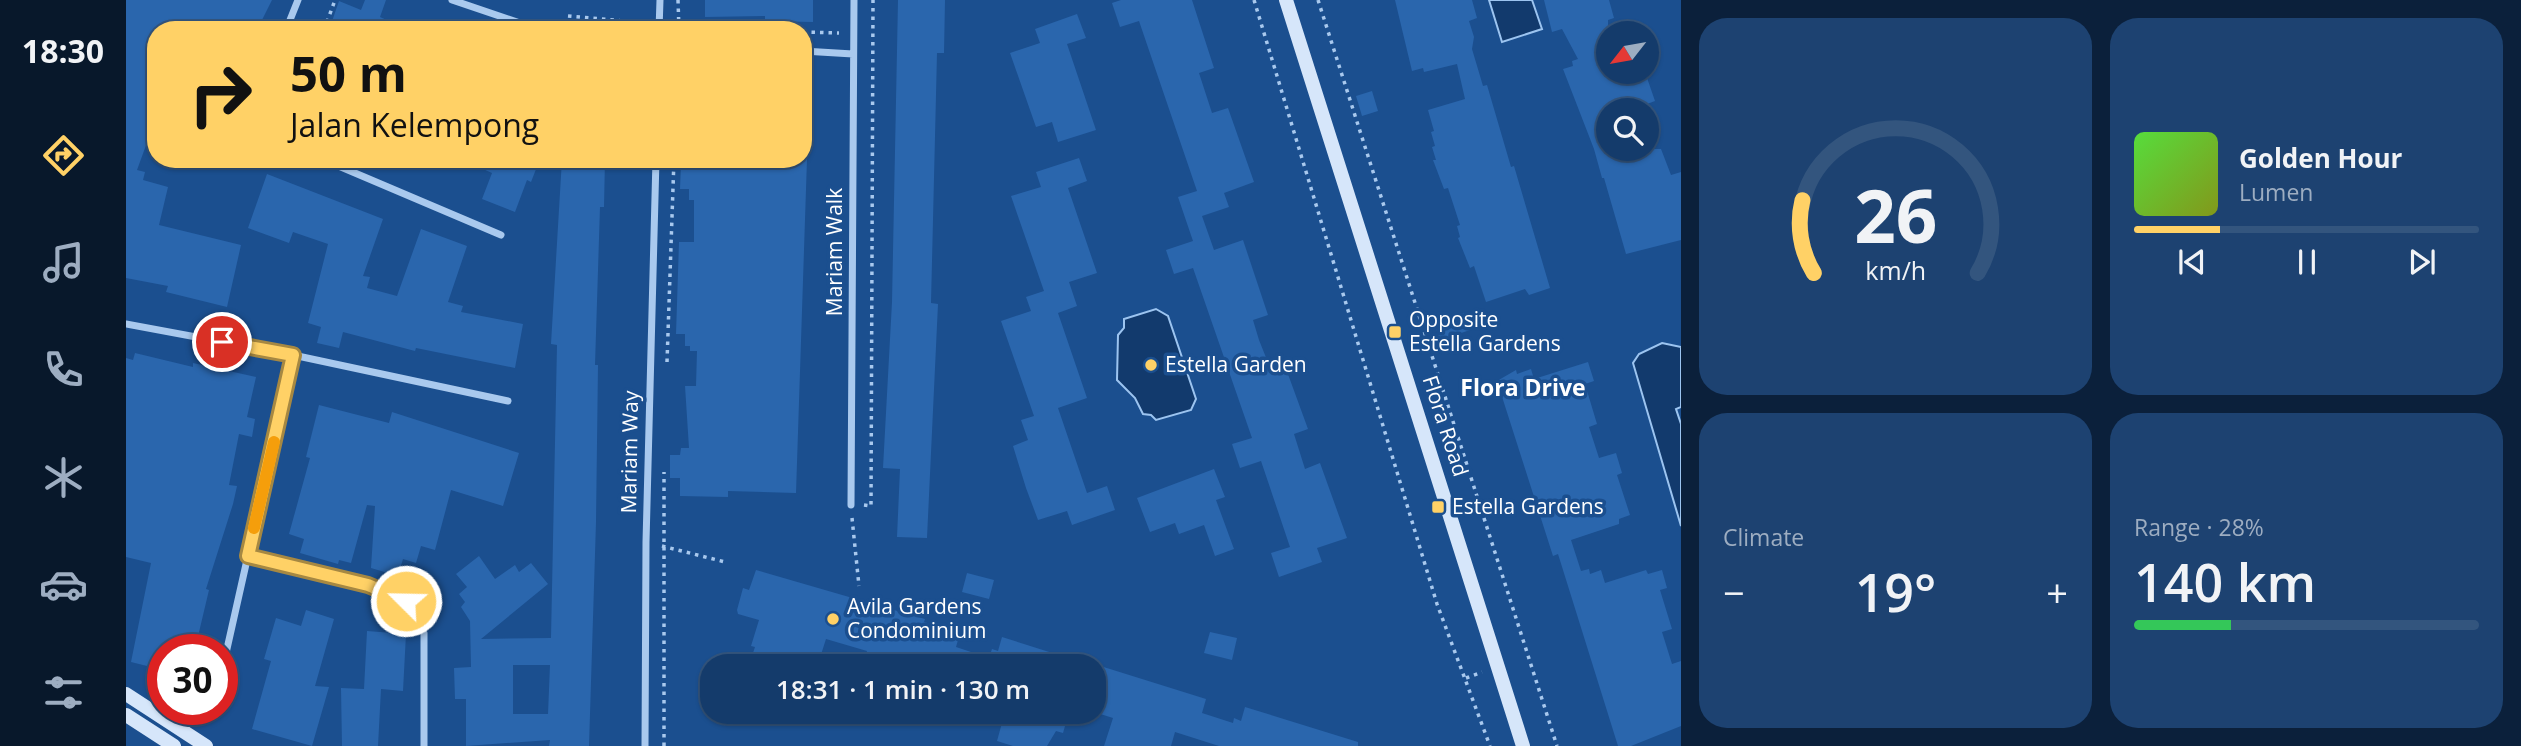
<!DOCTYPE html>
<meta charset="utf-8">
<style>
body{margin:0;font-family:"Open Sans",sans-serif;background:#1d4271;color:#f1f3f6;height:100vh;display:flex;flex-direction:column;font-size:26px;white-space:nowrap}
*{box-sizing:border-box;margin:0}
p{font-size:23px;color:#9dadc1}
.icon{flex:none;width:38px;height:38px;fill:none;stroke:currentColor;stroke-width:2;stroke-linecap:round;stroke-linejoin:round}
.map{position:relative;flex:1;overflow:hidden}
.panel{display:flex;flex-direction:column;gap:18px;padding:18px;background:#0b203b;width:840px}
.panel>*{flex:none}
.guide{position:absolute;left:21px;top:21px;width:665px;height:147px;border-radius:28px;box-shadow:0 2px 5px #0004,0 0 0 2px #33557e;background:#ffd166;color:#111;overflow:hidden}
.needle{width:46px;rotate:239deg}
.buttons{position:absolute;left:1470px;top:21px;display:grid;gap:14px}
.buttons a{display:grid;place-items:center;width:63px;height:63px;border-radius:50%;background:#143b6b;box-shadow:0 2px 5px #0004,0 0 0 2px #33557e;font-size:35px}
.speed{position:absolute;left:21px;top:634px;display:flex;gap:14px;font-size:35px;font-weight:700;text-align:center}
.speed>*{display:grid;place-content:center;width:91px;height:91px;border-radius:50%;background:#143b6b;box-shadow:0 2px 5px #0004,0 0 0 2px #33557e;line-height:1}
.speed .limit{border:10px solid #d22;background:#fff;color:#111}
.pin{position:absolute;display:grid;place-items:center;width:60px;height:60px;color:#fff;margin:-30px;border:4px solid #fff;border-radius:50%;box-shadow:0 2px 7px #0007}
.me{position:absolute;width:77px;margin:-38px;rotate:293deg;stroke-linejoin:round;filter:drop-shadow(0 0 5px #0008)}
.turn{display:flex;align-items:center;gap:24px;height:147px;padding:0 28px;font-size:32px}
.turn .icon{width:91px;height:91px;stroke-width:2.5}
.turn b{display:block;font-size:49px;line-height:60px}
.big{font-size:52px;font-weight:600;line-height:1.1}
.panel .tile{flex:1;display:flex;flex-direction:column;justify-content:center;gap:10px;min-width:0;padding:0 24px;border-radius:28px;background:#1d4271}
.panel .dial{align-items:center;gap:0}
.dial svg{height:182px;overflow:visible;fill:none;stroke:#33557e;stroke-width:7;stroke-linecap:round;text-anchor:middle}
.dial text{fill:#f1f3f6;stroke:none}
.song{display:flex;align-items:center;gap:21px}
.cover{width:84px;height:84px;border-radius:10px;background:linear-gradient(135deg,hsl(110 70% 55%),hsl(70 70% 35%))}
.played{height:7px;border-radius:4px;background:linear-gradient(90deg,#ffd166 25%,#33557e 25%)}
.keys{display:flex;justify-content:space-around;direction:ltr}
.heat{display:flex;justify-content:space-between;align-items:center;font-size:38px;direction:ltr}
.charge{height:10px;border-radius:5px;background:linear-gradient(90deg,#34c759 28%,#33557e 0)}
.panel .tiles{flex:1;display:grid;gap:18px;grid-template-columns:repeat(2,1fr)}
.trip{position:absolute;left:574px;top:654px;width:406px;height:70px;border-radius:28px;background:#143b6b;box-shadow:0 2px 5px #0004,0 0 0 2px #33557e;font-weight:600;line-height:70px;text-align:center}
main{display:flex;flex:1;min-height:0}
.menu{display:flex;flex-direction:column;width:126px;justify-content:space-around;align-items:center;background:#08182b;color:#9dadc1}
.menu .icon{width:49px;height:49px}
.menu .selected{color:#ffd166}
.menu b{font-size:32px;color:#f1f3f6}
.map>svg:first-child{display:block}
.water{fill:#123a6d;stroke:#9cc4f0;stroke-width:2}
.building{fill:#2a66ad;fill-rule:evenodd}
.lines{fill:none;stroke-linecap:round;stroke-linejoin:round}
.path{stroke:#a9c9ee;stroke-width:3.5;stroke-dasharray:3.5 5;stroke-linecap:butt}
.street{stroke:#a9c9ee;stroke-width:7}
.secondary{stroke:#d6e6fa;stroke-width:14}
.route-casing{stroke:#a68842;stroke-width:18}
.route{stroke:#ffd166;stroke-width:12}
.slow{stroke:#f59e0b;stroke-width:12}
.poi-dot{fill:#ffd166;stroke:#1b4f8f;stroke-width:2.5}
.labels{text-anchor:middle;stroke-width:7;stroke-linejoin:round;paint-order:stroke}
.street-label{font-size:21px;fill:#fff;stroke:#1b4f8f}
.poi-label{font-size:21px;fill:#fff;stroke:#1b4f8f;text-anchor:start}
.neighbourhood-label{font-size:23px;font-weight:bold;fill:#fff;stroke:#1b4f8f}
</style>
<main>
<nav class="menu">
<b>18:30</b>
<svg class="icon selected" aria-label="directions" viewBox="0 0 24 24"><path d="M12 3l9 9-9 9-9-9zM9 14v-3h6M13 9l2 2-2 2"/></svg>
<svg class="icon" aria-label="music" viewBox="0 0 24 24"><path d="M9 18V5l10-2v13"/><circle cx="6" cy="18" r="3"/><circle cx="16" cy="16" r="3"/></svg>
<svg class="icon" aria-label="phone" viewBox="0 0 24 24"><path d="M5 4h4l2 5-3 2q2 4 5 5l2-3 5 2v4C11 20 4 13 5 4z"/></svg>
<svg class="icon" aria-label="climate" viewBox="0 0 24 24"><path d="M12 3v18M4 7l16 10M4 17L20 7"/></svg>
<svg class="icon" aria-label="car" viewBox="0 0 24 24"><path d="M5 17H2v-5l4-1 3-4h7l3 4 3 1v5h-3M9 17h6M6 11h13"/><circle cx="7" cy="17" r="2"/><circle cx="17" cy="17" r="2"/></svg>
<svg class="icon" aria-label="filters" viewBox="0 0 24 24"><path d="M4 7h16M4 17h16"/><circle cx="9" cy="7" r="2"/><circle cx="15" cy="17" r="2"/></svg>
</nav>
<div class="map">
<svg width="1555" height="746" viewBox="0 0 1555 746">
<rect width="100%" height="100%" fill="#1b4f8f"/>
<path class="water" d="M1363 0H1406L1416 29 1376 42Z
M1030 309 1042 316 1070 399 1065 410 1030 420 1025 415 1017 414 1009 398 991 380 992 335 998 328V319Z
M1536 343 1555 347V407L1550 409 1555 424V526L1507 363 1513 354Z"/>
<path class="building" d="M0 0H146L131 30H30V118L11 170 19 172 17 180 42 187 33 225 115 245 101 307 40 292 42 286 0 278Z
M239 0H260L254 17 283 30H203L213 1 235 10Z
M579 0H687V22L639 21V16L579 17Z
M772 0H819L818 53H811L805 303 812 304 801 538 771 537 774 469 757 468 766 302Z
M995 0H1066L1088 68 1073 73 1086 113 1102 108 1128 182 1098 193 1103 207 1076 216 1088 250 1117 240 1142 315 1127 320 1133 340 1141 360 1155 355 1182 429 1168 434 1179 469 1194 463 1221 538 1191 548 1196 562 1153 577 1145 553 1164 547 1135 461 1114 468 1106 444 1126 438 1067 268 1048 274 1040 250 1067 241 1052 197 1071 191 1013 21 994 27 986 3Z
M1269 0H1346L1351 18 1343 21 1348 37 1346 49 1357 86 1361 85 1385 167 1388 166 1424 288 1403 295 1399 289 1360 302 1348 266 1344 268 1332 238 1334 237 1331 226 1334 225 1322 188 1318 189 1307 160H1310L1306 147 1309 146 1305 132 1308 131 1302 110 1339 99 1331 64 1298 72 1297 68 1286 71Z
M1418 0H1483L1488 18 1482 20V72H1510L1512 77 1520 75 1529 101 1521 104 1524 110H1482V149H1535L1545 175 1555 172V240L1500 254 1478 178H1476L1468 149 1437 69 1447 66 1446 61 1452 59 1436 29 1426 32Z
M951 14 960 38 941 44 970 130 932 142 926 122 910 127 884 53 914 43 909 29Z
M1246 91 1252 111 1236 116 1230 96Z
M953 158 961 181 942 188 971 273 943 282 951 306 932 313 961 398 932 408 961 493 981 486 989 510 946 525 941 511 912 520 900 488 887 446 902 440 895 420 908 416 875 321 905 311 900 297 918 291 885 196 915 187 910 172Z
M334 159H414L405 182 401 180 389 212 356 199 366 173Z
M436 159H479L478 207H474L469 365H472L470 522 463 746H423L424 740 340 746V699H329L328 668 345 667 344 621 335 607 339 602 333 594 341 587 330 574 353 556 369 579 389 565 393 572 405 563 422 584 355 639 425 638 431 345 425 344ZM387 665H424L422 714H387Z
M563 159H681L670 493 602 491V497L554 496V478H544V455H554L555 448H563L559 386H570L571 351H564V346H559V334H550L553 242H568V200H563V189H554L555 164H563Z
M141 174 257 219 237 276 244 277 241 288 271 296 295 229 341 246 322 302 337 306 335 312 397 324 389 368 290 348 289 351 217 332 213 348 191 343 195 327 182 323 202 244 167 232 163 243 122 228Z
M1342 312 1347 329 1314 340 1308 322Z
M9 353 67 367V363L130 377 121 417 129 419 126 437 113 434 103 485 111 486 107 504 80 589 83 590 69 649H37V670L5 662 25 563 0 557V358L7 360Z
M1462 362 1468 381 1459 384 1471 424 1463 427 1473 458 1490 453 1496 473 1491 475 1504 515 1493 519V524L1445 540 1455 571 1463 569 1464 574 1475 570 1479 583 1520 570 1522 574 1536 570 1541 588 1534 590 1546 629 1536 632 1546 664 1555 661V726L1505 746H1492L1432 554 1427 556 1371 381 1390 370 1391 374 1405 369 1408 379Z
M193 405 263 423 266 412 393 453 377 506 325 490 309 550 295 546 290 563 277 559 272 576 245 568 249 506 241 505 225 563 213 560 212 564 174 553 178 539 163 534 184 458 180 457Z
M1088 469 1099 497 1090 500 1108 549 1089 556 1078 525 1053 534 1049 523 1024 532 1011 498Z
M630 570 799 619 798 622 834 633 830 647 863 658 866 649 872 651 876 637 958 663V667H806L790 662 788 667H736L741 651 700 639 691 667H663L644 662 626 656 629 647 625 646 633 620 612 614 611 610 617 588 623 590Z
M841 573 868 580 863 599 836 592Z
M180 610 208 619 189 686 203 687 186 746 126 729 145 661 138 659 150 618 175 626Z
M241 631 280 634 277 691 255 689 252 746H216L215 688 238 689Z
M1084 632 1111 638 1106 660 1078 653Z
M968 664 1080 699 1076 713 1107 723 1108 718 1115 721 1119 707 1232 742V746H1093L1049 732 1045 746H978L987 718 968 712Z
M879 712H943L937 733 930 731 921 746H887L871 741Z"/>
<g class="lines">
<path class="path" d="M552 0 553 30
M1128 0 1311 604 1364 746
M1192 0 1431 746
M442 16 520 23
M198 30 209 0
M677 32 713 33
M541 362 548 159
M738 505 745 506 747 0
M726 518 733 586
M536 546 599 562
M1340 678 1356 672
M538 746V472"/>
<path class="street" d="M326 0 397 24 437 30
M160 30 172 0
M533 30 534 0
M677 51 727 54
M196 159 375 235
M0 324 167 355 382 401
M725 505 728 0
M122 556 242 585 269 594 291 612 298 633V746
M96 671 167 355
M519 746 520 542 530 159"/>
<path class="secondary" d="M1160 0 1397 746
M0 694 80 746
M0 715 48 746"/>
</g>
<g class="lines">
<defs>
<path id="route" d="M96 342 167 355 122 556 242 585 280 601"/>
</defs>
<use href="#route" class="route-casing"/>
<use href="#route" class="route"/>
<path class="slow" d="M128 528 148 442"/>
</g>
<g class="poi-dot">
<rect x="1262" y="325" width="14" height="14" rx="3.5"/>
<circle cx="1025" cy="365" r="7"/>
<rect x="1305" y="500" width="14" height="14" rx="3.5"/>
<circle cx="707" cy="619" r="7"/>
</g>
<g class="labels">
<g class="street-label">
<text transform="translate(709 252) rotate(-90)" y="7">Mariam Walk</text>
<text transform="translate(1319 426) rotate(72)" y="7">Flora Road</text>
<text transform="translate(504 452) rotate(-89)" y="7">Mariam Way</text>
</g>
<g class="poi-label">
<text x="1283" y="327">Opposite<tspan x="1283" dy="24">Estella Gardens</tspan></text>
<text x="1039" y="372">Estella Garden</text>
<text x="1326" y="514">Estella Gardens</text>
<text x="721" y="614">Avila Gardens<tspan x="721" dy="24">Condominium</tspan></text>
</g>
<g class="neighbourhood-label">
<text x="1397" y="396">Flora Drive</text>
</g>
</g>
</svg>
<div class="buttons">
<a><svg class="needle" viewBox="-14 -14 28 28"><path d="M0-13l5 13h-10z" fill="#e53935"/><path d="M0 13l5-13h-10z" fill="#9dadc1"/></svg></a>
<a><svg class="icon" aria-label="search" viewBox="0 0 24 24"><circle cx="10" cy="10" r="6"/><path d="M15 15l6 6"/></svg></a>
</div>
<div class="speed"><div class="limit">30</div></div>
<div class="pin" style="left:96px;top:342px;background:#d93025"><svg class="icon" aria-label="arrive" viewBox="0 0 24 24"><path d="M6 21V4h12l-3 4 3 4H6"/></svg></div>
<svg class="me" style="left:280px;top:601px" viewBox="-20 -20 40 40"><circle r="17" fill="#ffd166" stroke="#fff" stroke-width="3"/><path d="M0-11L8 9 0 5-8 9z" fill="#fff"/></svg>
<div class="trip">18:31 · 1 min · 130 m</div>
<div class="guide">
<div class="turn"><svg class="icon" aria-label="right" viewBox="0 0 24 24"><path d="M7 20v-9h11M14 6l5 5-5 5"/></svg><div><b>50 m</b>Jalan Kelempong</div></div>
</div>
</div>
<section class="panel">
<div class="tiles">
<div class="tile dial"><svg viewBox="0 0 100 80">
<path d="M14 69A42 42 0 1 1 86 69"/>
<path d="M14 69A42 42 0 0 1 9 37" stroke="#ffd166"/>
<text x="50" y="56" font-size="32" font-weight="700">26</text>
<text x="50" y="72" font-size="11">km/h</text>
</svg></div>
<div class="tile">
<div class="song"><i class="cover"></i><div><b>Golden Hour</b><p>Lumen</p></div></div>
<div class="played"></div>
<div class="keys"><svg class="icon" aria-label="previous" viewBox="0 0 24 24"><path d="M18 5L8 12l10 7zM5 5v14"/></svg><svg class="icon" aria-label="pause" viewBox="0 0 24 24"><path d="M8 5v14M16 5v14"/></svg><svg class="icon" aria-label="next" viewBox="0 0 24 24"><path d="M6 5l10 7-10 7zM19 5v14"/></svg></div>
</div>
<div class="tile"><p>Climate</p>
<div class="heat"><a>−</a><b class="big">19°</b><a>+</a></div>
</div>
<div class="tile"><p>Range · 28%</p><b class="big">140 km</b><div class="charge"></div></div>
</div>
</section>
</main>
